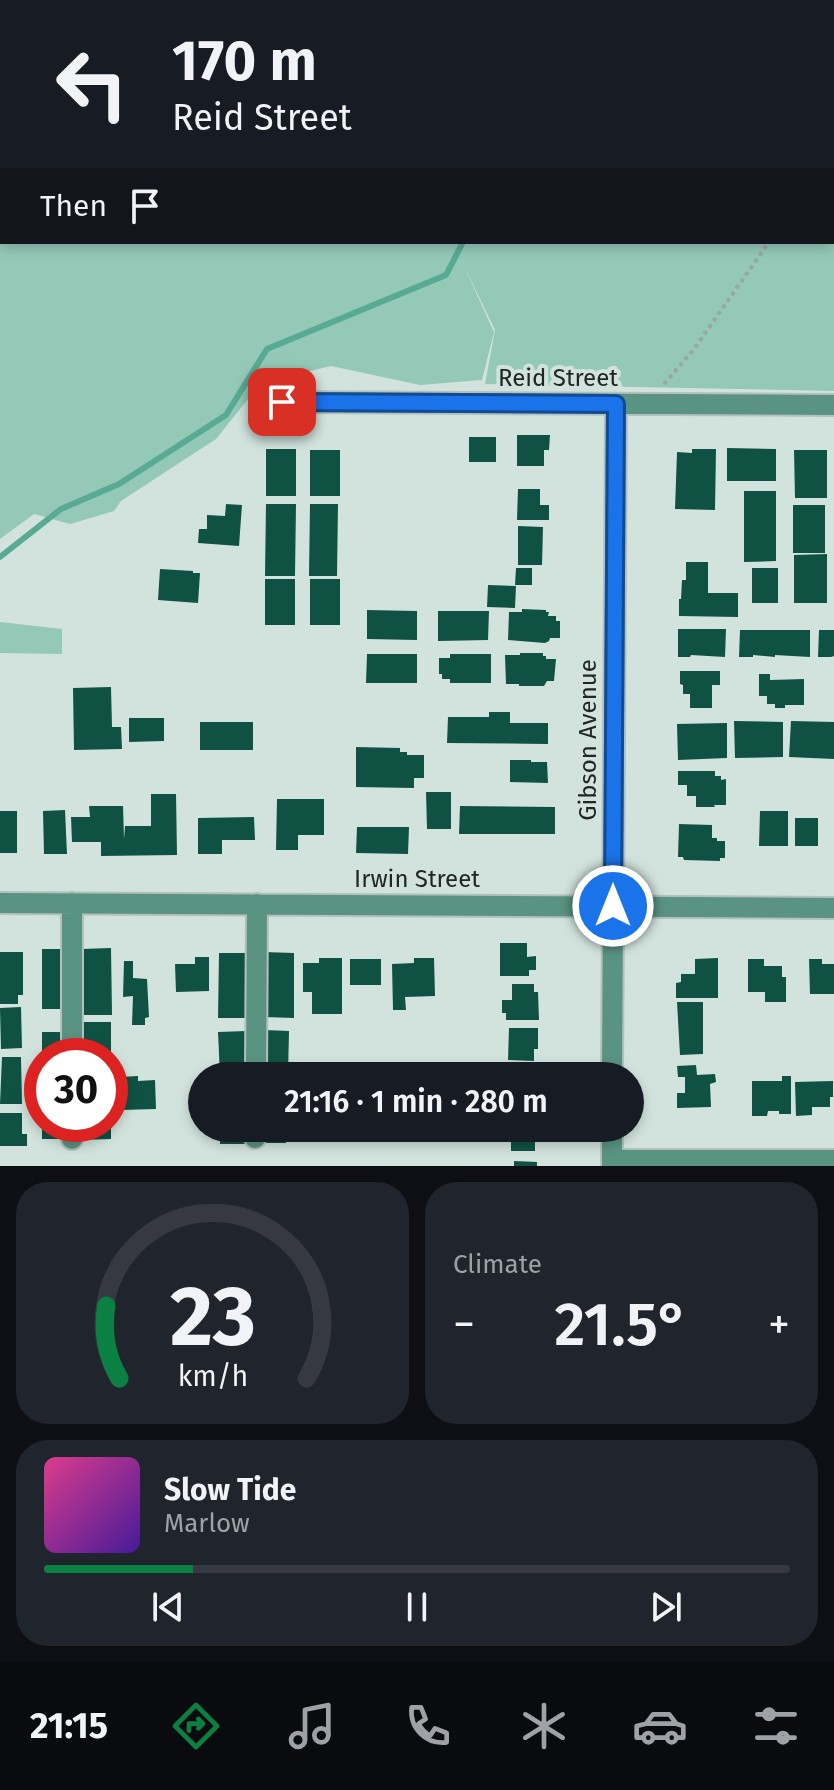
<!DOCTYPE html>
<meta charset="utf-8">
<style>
body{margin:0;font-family:"Fira Sans",sans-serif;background:#20242c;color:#f1f3f6;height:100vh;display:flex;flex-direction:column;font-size:30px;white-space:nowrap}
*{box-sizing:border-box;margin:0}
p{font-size:26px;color:#9ea1a6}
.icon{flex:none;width:44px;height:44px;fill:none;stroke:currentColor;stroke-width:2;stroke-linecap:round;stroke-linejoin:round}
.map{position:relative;height:1166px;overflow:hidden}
.details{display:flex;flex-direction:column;gap:16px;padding:16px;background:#0d0f14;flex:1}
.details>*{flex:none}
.banner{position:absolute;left:0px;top:0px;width:834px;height:244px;box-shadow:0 4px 12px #0003;background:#171b24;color:#f1f3f6;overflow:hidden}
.speed{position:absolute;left:24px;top:1038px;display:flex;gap:16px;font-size:40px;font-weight:700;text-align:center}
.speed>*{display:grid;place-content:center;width:104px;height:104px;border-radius:50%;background:#171b24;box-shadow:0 4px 12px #0003;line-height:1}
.speed .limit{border:12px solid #d22;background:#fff;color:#111}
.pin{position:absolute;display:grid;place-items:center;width:68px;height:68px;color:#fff;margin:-34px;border-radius:16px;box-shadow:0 4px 12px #0006}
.me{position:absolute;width:88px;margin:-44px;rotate:0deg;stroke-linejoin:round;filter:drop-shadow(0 0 6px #0008)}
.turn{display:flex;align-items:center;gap:28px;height:168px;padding:0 40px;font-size:36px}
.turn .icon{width:104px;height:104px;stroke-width:2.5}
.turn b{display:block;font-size:56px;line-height:68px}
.then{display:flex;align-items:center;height:76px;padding:0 40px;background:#0003;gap:16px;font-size:30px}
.big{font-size:60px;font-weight:600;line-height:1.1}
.details .tile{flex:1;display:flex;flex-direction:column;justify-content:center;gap:12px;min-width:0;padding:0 28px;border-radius:32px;background:#20242c}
.details .dial{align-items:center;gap:0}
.dial svg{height:208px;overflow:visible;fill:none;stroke:#363941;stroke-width:7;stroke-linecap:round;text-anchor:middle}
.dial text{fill:#f1f3f6;stroke:none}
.song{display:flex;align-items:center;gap:24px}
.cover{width:96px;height:96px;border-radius:12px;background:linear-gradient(135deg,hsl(330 70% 55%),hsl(260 70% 35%))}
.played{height:8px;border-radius:4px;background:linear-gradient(90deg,#0b8043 20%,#363941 20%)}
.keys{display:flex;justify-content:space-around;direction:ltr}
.heat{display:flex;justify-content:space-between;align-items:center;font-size:44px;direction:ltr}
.details .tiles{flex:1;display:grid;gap:16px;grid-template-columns:1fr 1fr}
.tile:last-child{grid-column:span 2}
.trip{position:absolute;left:188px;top:1062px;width:456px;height:80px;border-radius:40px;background:#171b24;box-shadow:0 4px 12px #0003;font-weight:600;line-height:80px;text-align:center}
.menu{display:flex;height:128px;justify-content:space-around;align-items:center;background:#090b0e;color:#9ea1a6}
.menu .icon{width:56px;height:56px}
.menu .active{color:#0b8043}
.menu b{font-size:36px;color:#f1f3f6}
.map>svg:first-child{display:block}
.green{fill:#94c9b8}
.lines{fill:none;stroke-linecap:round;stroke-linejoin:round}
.stream{stroke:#59aa93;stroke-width:6}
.building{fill:#0f5243}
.minor-casing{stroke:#b2c1bc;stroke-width:24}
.path{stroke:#99a7a2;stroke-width:4;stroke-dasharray:4 4;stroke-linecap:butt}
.minor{stroke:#5a9382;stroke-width:20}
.route-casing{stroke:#114b97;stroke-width:20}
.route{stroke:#1a73e8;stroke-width:14}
.labels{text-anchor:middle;stroke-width:8;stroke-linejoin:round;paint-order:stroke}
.street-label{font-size:24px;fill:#202624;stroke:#d2e3dd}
</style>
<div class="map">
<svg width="834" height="1166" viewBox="0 0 834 1166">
<rect width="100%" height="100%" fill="#d2e3dd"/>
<path class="green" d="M0 0H834V44L832 42V2H2V242H832V44L834 47V391L485 384 495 330 464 266 494 332 482 380 420 385 331 366 261 383 216 439 121 501 114 511 70 524 34 514 0 539Z
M0 622 62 629V654L0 653Z"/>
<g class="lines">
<path class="stream" d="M790 0 791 2
M594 2 603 0
M832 82 834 84
M0 557 61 509 119 484 226 415 267 349 446 275 463 242"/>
</g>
<path class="building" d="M517 435H550L549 450H544V466H517Z
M469 437H496V462H469Z
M727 448 776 449V481H727Z
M266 449H296V496H266Z
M692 449H716L715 510 675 509 677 452 692 453Z
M310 450H340V496H310Z
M794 450H827V498H795Z
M518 489H540V505H549V520H517Z
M744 491H776V561L744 562Z
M226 504 242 505 239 546 198 543 199 529H207V515L225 516Z
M266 504H296L295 576H265Z
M310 504H338L337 576H309Z
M793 505H825V553H793Z
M518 526 543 527 542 565H518Z
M827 554V603H794V555Z
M686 562H708V593H738V617L679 616V599H681L682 580H686Z
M516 568H532V585H515Z
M752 568H778V603H752Z
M160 569 193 571V573H200L198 603 158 600Z
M265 579H295V625H265Z
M310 579H340V625H310Z
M488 585 516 586 515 608 487 607Z
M522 609 546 610V612H549L548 616H556V621H560V638H550L549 641 545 643 508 640 509 612H522Z
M367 610 417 611V640L367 639Z
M438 611H489L488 640 438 641Z
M678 629H726L725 657 691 655 690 657H678Z
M740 630H810V657L775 655V657L753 655V657H739Z
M819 630H834V656L831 657H818Z
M520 653H543V656H546V659H556L554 681H547L544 686H519V684H506L505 655H520Z
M367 654H417V683H366Z
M450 654H491V683H450V679H442V674H439V658H450Z
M680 671H720V685H712V708H690V694H683V685L680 684Z
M759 674H770V680L804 679V705H785V708H775V704H767V696H759Z
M111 687 112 727H121L122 749 74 750 73 688Z
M489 712H510V723H548V744L447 743 448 717H489Z
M129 718H164V741L129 742Z
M734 721 783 722V757L735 758Z
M791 721 834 722V759L789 757Z
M200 722H253V750H200Z
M727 723V758L678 760 677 724Z
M356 747 400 748V752H407V755H424V778H414V788L356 787Z
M510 760H531V762H547L548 783 510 782Z
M678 771H715V776H721V780L726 779V805H714L715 807H696V796H687V785H678Z
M426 792H451V829H427Z
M151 794H176L177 855 101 856V842H72L71 817H90L89 806H123L124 839 125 826H151Z
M277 799H324V835H298V850H276Z
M460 806 555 807V834H459Z
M65 810 67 854H44L43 811Z
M0 811H17V853H0Z
M760 811H788V846H759Z
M254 817 255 840H222V854H198V818Z
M795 818H818V846H795Z
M679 824 712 825V838H717V841H725V858H720V861L684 860 683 857H678Z
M357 827H409L408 854 356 853Z
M500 943H527V957L536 956V970H529V976H500Z
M111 948 112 1015H81V949Z
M42 949H65V1009H42Z
M0 952H23V995H18V1004H0Z
M264 952 294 953V1018L264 1017Z
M219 953H248L247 1018H218Z
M195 957H209V991L176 992 175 964H195Z
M319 958H342V1014H312V992H303V963H319Z
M414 958H434L435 996 405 997 406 1010H393L392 964 414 963Z
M718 958V998H676V983L681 982V974H695V959Z
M350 959H381V985H350Z
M748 959H764V966H782V977H786V1002H765V992H748Z
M809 959H822V964H834V994H810Z
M124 961H133V978L147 979 149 1017 145 1018V1025H132L133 996 123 997Z
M512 984H534V992H538L539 1020H506V1013H502V1000H512Z
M677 1002H703V1054L680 1055Z
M21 1007 22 1048 1 1049 0 1008Z
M80 1022H111V1056H80Z
M509 1028H538V1049H534V1061L508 1060Z
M264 1030 289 1031 288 1076H263Z
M246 1031 247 1075 220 1076 218 1032Z
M42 1032H64V1056H42Z
M2 1057H21L22 1104H0Z
M696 1065 697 1075 715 1074 716 1082 710 1084 711 1107 677 1108V1093H685V1077H678L677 1066Z
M507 1073H541V1076H507Z
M138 1076V1081L155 1080 156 1109 122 1110 121 1077Z
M782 1076H791V1114H779V1111H768L767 1116H752V1081H782Z
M833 1081V1097H830V1107H812V1115L796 1116 795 1082Z
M0 1113H22V1134H27V1146H0Z
M42 1124H64V1139H42Z
M81 1124H111V1139L81 1140Z
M220 1128H251L250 1144H220Z
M259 1128H286V1143H259Z
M511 1128H541V1140H535V1151H511Z
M514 1161 537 1162V1166H514Z"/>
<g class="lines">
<defs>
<path id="minor" d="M282 402 834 405
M0 903 834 908
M72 1056V903
M256 1076 257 904
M612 1076 616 404
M255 1138 256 1128
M72 1139V1124
M612 1160H834
M612 1166V1128"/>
</defs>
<use href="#minor" class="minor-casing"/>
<path class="path" d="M351 2 354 0
M832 155 834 152
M0 222H2
M664 384 694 349 769 242"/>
<use href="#minor" class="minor"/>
</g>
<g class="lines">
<defs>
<path id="route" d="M282 402 616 404 613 906"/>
</defs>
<use href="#route" class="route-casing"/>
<use href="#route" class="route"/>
</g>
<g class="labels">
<g class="street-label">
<text x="558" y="386">Reid Street</text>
<text transform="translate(588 740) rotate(-90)" y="8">Gibson Avenue</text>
<text x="417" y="887">Irwin Street</text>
</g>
</g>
</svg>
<div class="speed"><div class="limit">30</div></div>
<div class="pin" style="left:282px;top:402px;background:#d93025"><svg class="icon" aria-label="arrive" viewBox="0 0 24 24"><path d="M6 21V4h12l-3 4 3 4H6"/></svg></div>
<svg class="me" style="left:613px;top:906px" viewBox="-20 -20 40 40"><circle r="17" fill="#1a73e8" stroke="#fff" stroke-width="3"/><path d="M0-11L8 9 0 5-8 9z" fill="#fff"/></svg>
<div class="trip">21:16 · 1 min · 280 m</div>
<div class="banner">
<div class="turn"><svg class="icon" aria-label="left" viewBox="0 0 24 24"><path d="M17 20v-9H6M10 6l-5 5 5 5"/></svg><div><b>170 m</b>Reid Street</div></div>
<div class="then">Then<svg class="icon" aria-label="arrive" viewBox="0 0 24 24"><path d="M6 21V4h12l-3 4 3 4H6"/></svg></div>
</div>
</div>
<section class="details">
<div class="tiles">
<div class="tile dial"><svg viewBox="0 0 100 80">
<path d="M14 69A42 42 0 1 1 86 69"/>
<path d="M14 69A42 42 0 0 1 9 41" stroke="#0b8043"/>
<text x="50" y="56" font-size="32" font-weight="700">23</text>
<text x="50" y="72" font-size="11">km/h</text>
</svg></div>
<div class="tile"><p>Climate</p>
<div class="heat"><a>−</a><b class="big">21.5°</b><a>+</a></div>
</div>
<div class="tile">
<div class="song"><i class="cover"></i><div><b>Slow Tide</b><p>Marlow</p></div></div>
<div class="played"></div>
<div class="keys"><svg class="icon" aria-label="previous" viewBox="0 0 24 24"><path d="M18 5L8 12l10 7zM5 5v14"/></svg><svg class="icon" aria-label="pause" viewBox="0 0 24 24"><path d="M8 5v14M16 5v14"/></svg><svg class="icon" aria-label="next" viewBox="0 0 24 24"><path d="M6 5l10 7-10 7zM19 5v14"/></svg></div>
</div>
</div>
</section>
<nav class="menu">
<b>21:15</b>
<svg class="icon active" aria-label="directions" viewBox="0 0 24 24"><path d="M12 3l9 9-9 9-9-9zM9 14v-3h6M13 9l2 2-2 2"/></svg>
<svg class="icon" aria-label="music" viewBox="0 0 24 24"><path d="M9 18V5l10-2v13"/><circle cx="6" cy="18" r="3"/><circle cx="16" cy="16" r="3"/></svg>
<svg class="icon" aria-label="phone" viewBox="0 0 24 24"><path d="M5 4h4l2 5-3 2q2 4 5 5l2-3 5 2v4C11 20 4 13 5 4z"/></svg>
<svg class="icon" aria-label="climate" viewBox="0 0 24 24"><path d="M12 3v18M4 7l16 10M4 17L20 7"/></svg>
<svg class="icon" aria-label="car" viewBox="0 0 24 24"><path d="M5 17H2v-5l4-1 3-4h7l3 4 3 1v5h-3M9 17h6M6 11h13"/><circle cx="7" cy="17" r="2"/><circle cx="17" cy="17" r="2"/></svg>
<svg class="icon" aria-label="filters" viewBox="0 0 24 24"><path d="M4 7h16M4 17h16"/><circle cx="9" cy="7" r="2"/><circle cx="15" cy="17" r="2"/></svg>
</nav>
